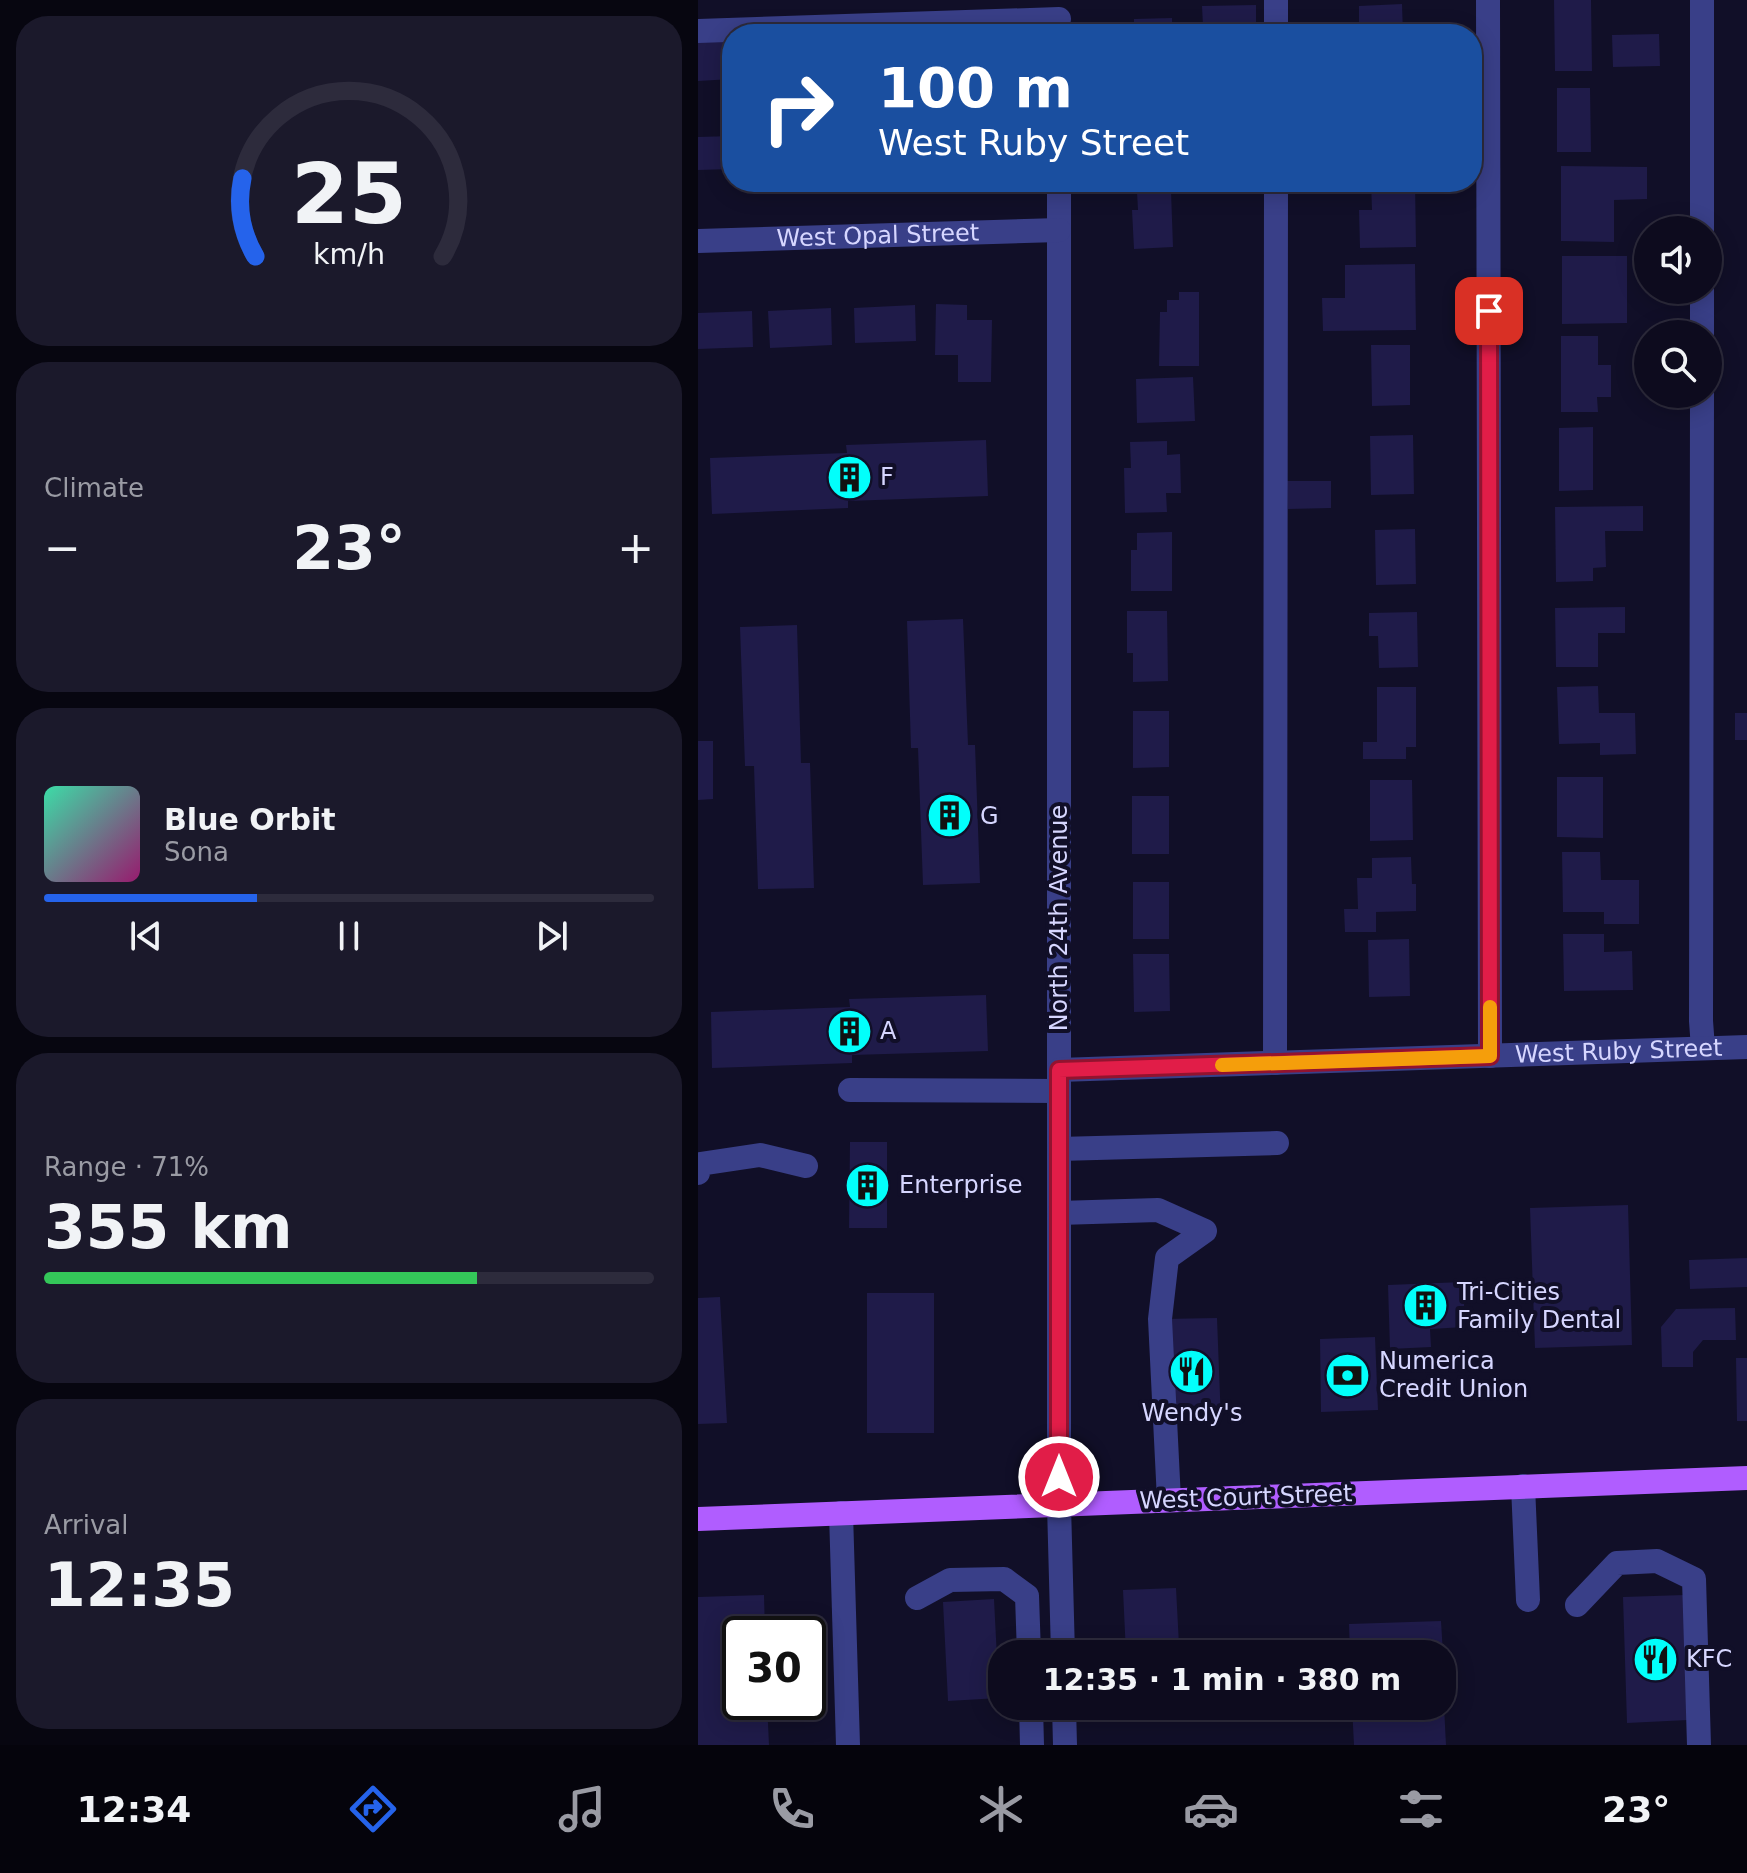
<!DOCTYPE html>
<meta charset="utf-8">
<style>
body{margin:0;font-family:"DejaVu Sans",sans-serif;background:#1b192b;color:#f1f3f6;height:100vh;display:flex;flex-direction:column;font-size:30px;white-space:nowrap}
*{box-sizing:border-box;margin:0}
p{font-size:26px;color:#9a9ba4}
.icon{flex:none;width:44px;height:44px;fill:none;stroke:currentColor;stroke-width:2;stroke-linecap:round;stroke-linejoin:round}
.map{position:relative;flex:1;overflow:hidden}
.details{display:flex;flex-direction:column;gap:16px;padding:16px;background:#070610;width:698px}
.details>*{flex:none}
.banner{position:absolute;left:24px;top:24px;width:760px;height:168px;border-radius:32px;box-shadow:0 4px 20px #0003,0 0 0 2px #2d2b3c;background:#1a4fa0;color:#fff;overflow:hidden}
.buttons{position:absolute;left:936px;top:216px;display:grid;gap:16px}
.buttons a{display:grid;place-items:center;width:88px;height:88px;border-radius:50%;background:#0d0b1e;box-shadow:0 4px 20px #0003,0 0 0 2px #2d2b3c;font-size:40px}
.speed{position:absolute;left:24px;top:1616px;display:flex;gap:16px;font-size:40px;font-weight:700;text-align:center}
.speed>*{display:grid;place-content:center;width:104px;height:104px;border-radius:50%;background:#0d0b1e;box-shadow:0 4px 20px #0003,0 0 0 2px #2d2b3c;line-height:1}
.speed .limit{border:4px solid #111;border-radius:12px;background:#fff;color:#111}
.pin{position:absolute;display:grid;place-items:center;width:68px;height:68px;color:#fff;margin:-34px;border-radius:16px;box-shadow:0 4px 12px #0006}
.me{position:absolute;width:88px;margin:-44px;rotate:0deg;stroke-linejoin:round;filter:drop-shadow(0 0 6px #0008)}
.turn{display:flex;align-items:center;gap:28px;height:168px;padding:0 24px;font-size:36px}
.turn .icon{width:104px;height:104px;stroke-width:2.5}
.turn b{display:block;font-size:56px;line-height:68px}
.big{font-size:60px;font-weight:600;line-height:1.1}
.details .card{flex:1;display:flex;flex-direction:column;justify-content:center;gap:12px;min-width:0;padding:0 28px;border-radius:32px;background:#1b192b}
.details .dial{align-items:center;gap:0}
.dial svg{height:208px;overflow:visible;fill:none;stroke:#2d2b3c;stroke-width:7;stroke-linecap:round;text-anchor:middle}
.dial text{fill:#f1f3f6;stroke:none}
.song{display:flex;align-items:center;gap:24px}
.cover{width:96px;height:96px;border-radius:12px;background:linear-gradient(135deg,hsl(160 70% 55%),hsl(320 70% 35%))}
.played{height:8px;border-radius:4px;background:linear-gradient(90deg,#2563eb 35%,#2d2b3c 35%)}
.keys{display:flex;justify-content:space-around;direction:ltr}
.heat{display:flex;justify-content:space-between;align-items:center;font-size:44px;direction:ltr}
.charge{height:12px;border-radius:6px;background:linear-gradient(90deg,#34c759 71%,#2d2b3c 0)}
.trip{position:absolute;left:290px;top:1640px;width:468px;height:80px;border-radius:32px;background:#0d0b1e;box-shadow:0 4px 20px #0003,0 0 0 2px #2d2b3c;font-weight:600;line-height:80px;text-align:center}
.tabs{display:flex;height:128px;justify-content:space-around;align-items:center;background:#05040c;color:#9a9ba4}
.tabs .icon{width:56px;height:56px}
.tabs .current{color:#2563eb}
.tabs b{font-size:36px;color:#f1f3f6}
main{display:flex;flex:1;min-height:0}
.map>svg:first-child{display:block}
.building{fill:#1f1b49}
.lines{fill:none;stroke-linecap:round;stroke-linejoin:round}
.minor{stroke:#393f88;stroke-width:24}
.major{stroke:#b05dff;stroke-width:24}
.route-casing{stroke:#92132f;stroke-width:20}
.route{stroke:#e11d48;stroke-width:14}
.slow{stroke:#f59e0b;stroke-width:14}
.labels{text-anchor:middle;stroke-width:8;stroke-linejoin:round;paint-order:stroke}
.street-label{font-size:24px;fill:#d6d6ff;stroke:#110f28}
.poi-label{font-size:24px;fill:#d6d6ff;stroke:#110f28;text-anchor:start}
</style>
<main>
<section class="details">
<div class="card dial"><svg viewBox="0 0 100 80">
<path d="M14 69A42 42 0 1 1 86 69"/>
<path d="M14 69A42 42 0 0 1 9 39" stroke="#2563eb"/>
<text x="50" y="56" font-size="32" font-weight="700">25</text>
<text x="50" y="72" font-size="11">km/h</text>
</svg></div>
<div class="card"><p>Climate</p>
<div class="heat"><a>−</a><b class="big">23°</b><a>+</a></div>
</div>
<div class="card">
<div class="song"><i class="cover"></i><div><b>Blue Orbit</b><p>Sona</p></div></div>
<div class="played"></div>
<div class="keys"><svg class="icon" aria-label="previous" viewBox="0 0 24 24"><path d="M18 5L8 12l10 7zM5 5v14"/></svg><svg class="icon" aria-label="pause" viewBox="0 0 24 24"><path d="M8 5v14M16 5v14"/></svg><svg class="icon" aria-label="next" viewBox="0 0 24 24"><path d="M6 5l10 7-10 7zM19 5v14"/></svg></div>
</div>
<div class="card"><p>Range · 71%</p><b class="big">355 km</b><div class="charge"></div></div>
<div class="card"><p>Arrival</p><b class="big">12:35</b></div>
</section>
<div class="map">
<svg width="1049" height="1745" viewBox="0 0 1049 1745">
<rect width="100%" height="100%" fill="#110f28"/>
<path class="building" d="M856 0H893L894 71H857Z
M704 4 705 34H661V6Z
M558 5V25L505 26 504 6Z
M474 18V34H436V19Z
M961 34 962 66 915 67 914 35Z
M34 38V79L0 81V40Z
M859 88H892L893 152H859Z
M34 136V169L0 170V137Z
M863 166 949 167V199L916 200V242L863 241Z
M673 182H717L718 247 662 248 661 210H674Z
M473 191 475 247 436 249 434 210H440L439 192Z
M864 256H929V323L864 324Z
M717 264 718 330 625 331 624 298H647V265Z
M481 292H501V366H461L462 312H469V300H481Z
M238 304 269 305V320H294L293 382H260V355H237Z
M217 305 218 341 157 343 156 308Z
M133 308 134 345 72 348 70 311Z
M54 311 55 347 0 349V313Z
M863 336H900V365H913V397H899L900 412H863Z
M673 345H712V405L674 406Z
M495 377 497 421 439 423 438 379Z
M895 427V490L861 491V428Z
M715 435 716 494 673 495 672 436Z
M288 440 290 496 150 501V508L14 514 12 458 149 453 148 445Z
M469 441V455L482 454 483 493H468L469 512 427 513 426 468H433L432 442Z
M589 481H633V508L590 509Z
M945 506V531H907L908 567 895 568V581L858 582 857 507Z
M717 529 718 584 678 585 677 530Z
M474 532V591H433V550H439V533Z
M927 607V633H900V667H858L857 608Z
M429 611H469L470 681 435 682V653H429Z
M719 612 720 667 681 668 680 636H671V613Z
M265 619 270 745H277L282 883 225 885 220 748H213L209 621Z
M99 625 103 763H112L116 888 60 889 56 766H47L42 627Z
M900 686 901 713H937L938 754 902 755V743L861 744 859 687Z
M679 687H718V747H708V759H665V742H679Z
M435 711H471V767L435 768Z
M1037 713H1049V740H1037Z
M0 741H15V799L0 800Z
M859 777H905V838L859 837Z
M672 780H714L715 840 672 841Z
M434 796H471V854H434Z
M864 852H902L903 880H941V924H906V912H865Z
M713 857 714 884H718V911L678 912V932H647L646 909H660L659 878H674V858Z
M435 882H471V939H435Z
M865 934H906V952L934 951 935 990 866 991Z
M711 939 712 996 671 997 670 940Z
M435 954H471L472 1011 436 1012Z
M288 995 290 1051 154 1055V1063L14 1068 13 1012 152 1007 151 999Z
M152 1142H189V1228H151Z
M930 1205 934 1345 837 1348 832 1208Z
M1049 1258V1287L992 1289 991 1260Z
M765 1282 767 1327 732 1329 733 1347 692 1349 690 1285Z
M169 1293H236V1433H169Z
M22 1297 29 1423 0 1424V1298Z
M1037 1308 1038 1340H1005L995 1352V1367H964L963 1327 978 1309Z
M519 1318 523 1422 470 1424 466 1319Z
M677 1337 680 1410 623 1412 622 1339Z
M1038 1358H1049V1421H1039Z
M478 1588 481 1645 597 1639 598 1654H428L425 1590Z
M66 1595 67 1634H42V1702H69L71 1745H0V1597Z
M986 1595 990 1720 929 1723 925 1597Z
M296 1599 301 1698 250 1701 245 1602Z
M743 1621 745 1654H652L651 1624Z
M431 1706H601V1711L432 1720Z
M654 1706H746L748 1745H656Z"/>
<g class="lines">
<g class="minor">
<path d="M790 0 792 1056"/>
<path d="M0 31 361 19"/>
<path d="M578 34V0"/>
<path d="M361 182V1505L365 1654"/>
<path d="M1004 230V0"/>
<path id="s1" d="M0 241 361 230"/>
<path d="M1004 334V290"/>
<path d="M1004 394 1003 1021 1005 1048"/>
<path d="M577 1063 578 182"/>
<path id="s2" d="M361 1070 1049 1047"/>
<path d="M152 1090 361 1091"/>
<path d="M361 1149 579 1143"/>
<path d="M0 1173 2 1164 62 1155 108 1166"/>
<path d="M361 1213 460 1210 507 1231 469 1258 462 1319 471 1500"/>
<path d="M825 1486 830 1600"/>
<path d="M143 1513 150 1745"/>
<path d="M219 1598 252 1580 306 1579 329 1596 331 1654"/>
<path d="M879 1605 919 1563 959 1561 996 1579 1001 1745"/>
<path d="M333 1706 334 1745"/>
<path d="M366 1706 367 1745"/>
</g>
<path class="major" d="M0 1519 1049 1478"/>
</g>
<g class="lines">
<defs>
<path id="route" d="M361 1477V1070L792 1056 791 311"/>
</defs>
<use href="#route" class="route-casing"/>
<use href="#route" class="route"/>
<path class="slow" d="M524 1065 792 1056V1007"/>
</g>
<defs>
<symbol id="building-disc" viewBox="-11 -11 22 22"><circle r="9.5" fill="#02fffb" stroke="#110f28"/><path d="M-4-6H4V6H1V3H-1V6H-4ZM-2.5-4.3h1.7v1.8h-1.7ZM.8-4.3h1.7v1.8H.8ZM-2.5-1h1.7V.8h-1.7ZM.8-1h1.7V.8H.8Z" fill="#111"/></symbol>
<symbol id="restaurant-disc" viewBox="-11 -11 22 22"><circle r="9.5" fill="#02fffb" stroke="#110f28"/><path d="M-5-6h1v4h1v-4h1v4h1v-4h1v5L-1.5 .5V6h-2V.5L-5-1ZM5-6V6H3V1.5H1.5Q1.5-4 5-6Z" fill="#111"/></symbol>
<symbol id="bank-disc" viewBox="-11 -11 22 22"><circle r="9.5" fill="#02fffb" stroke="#110f28"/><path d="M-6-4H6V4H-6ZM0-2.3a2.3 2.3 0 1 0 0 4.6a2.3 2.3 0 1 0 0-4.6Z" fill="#111"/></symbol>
</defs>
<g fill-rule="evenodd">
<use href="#building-disc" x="126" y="452" width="51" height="51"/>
<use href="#building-disc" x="226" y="790" width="51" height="51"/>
<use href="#building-disc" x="126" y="1006" width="51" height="51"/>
<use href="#building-disc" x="144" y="1160" width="51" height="51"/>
<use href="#building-disc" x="702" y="1280" width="51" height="51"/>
<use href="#restaurant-disc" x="468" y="1346" width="51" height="51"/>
<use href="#bank-disc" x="624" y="1350" width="51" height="51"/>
<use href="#restaurant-disc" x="932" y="1634" width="51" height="51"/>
</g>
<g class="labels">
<g class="street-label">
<text dy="8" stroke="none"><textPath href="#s1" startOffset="180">West Opal Street</textPath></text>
<text transform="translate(361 918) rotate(-90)" y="8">North 24th Avenue</text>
<text dy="8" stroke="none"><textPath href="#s2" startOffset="560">West Ruby Street</textPath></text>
<text transform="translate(548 1497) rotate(-2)" y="8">West Court Street</text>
</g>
<g class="poi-label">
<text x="182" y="485">F</text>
<text x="282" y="824">G</text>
<text x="182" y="1039">A</text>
<text x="201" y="1193">Enterprise</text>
<text x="759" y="1300">Tri-Cities<tspan x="759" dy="28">Family Dental</tspan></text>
<text x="681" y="1369">Numerica<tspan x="681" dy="28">Credit Union</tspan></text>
<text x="494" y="1421" text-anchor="middle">Wendy's</text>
<text x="988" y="1667">KFC</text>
</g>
</g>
</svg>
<div class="buttons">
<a><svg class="icon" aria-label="sound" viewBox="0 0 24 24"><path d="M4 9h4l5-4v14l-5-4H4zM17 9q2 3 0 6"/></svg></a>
<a><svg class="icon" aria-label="search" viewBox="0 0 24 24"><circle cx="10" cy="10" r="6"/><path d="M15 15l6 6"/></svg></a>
</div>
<div class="speed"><div class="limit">30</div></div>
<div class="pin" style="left:791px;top:311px;background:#d93025"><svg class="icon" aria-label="arrive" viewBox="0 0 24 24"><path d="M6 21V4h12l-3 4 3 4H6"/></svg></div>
<svg class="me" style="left:361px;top:1477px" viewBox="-20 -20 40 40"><circle r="17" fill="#e11d48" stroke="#fff" stroke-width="3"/><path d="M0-11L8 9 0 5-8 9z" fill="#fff"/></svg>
<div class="trip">12:35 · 1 min · 380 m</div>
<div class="banner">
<div class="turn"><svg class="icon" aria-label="right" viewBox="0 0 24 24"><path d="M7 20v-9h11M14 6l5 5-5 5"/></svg><div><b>100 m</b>West Ruby Street</div></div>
</div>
</div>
</main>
<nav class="tabs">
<b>12:34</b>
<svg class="icon current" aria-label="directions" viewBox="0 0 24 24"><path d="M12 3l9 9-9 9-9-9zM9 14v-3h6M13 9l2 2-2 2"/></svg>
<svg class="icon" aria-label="music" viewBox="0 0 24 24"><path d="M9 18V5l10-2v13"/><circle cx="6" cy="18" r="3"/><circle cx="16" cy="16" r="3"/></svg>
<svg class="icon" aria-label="phone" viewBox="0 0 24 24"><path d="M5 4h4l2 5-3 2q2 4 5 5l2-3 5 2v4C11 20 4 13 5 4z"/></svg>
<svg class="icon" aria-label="climate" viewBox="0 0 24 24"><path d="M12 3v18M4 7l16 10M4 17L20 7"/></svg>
<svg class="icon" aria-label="car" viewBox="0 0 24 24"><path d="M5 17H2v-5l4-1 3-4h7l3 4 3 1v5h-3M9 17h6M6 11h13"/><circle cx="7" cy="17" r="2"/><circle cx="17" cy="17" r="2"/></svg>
<svg class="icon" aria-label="filters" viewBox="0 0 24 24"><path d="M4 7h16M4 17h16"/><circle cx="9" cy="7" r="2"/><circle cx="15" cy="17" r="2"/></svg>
<b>23°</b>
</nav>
